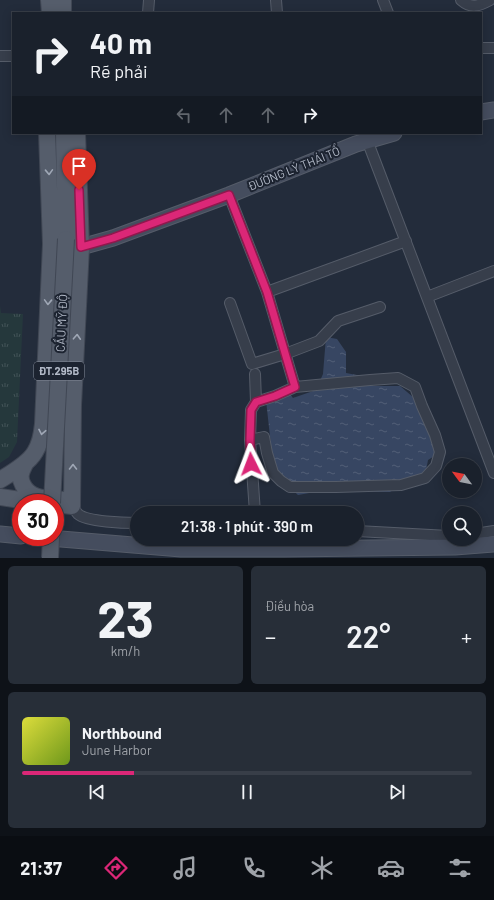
<!DOCTYPE html>
<html lang="vi">
<meta charset="utf-8">
<style>
body{margin:0;font-family:Barlow,sans-serif;background:#272e38;color:#f1f3f6;height:100vh;display:flex;flex-direction:column;font-size:15px;white-space:nowrap}
*{box-sizing:border-box;margin:0}
p{font-size:13px;color:#9fa3a9}
.icon{flex:none;width:22px;height:22px;fill:none;stroke:currentColor;stroke-width:2;stroke-linecap:round;stroke-linejoin:round}
.map{position:relative;height:558px;overflow:hidden}
.panel{display:flex;flex-direction:column;gap:8px;padding:8px;background:#0e1218;flex:1}
.panel>*{flex:none}
.guide{position:absolute;left:12px;top:12px;width:470px;height:122px;border-radius:0px;box-shadow:0 2px 10px #0003,0 0 0 1px #383e48;background:#1a212c;color:#f1f3f6;overflow:hidden}
.needle{width:26px;rotate:302deg}
.tools{position:absolute;left:442px;top:458px;display:grid;gap:8px}
.tools a{display:grid;place-items:center;width:40px;height:40px;border-radius:50%;background:#1a212c;box-shadow:0 2px 10px #0003,0 0 0 1px #383e48;font-size:20px}
.speed{position:absolute;left:12px;top:494px;display:flex;gap:8px;font-size:20px;font-weight:700;text-align:center}
.speed>*{display:grid;place-content:center;width:52px;height:52px;border-radius:50%;background:#1a212c;box-shadow:0 2px 10px #0003,0 0 0 1px #383e48;line-height:1}
.speed .limit{border:6px solid #d22;background:#fff;color:#111}
.pin{position:absolute;display:grid;place-items:center;width:34px;height:34px;color:#fff;margin:-41px -17px;border-radius:50% 50% 50% 0;rotate:-45deg;box-shadow:0 0 4px #0007}
.pin .icon{rotate:45deg}
.me{position:absolute;width:44px;margin:-22px;rotate:357deg;stroke-linejoin:round;filter:drop-shadow(0 0 3px #0008)}
.turn{display:flex;align-items:center;gap:14px;height:84px;padding:0 12px;font-size:18px}
.turn .icon{width:52px;height:52px;stroke-width:2.5}
.turn b{display:block;font-size:28px;line-height:34px}
.lanes{display:flex;align-items:center;height:38px;padding:0 12px;background:#0003;justify-content:center;gap:20px;direction:ltr}
.lanes .off{opacity:.35}
.big{font-size:30px;font-weight:600;line-height:1.1}
.panel .card{flex:1;display:flex;flex-direction:column;justify-content:center;gap:6px;min-width:0;padding:0 14px;border-radius:6px;background:#272e38}
.panel .dial{align-items:center;gap:0}
.dial b{font-size:52px;line-height:1}
.song{display:flex;align-items:center;gap:12px}
.cover{width:48px;height:48px;border-radius:6px;background:linear-gradient(135deg,hsl(60 70% 55%),hsl(80 70% 35%))}
.played{height:4px;border-radius:2px;background:linear-gradient(90deg,#db2777 25%,#383e48 25%)}
.keys{display:flex;justify-content:space-around;direction:ltr}
.heat{display:flex;justify-content:space-between;align-items:center;font-size:22px;direction:ltr}
.panel .tiles{flex:1;display:grid;gap:8px;grid-template-columns:1fr 1fr}
.card:last-child{grid-column:span 2}
.trip{position:absolute;left:130px;top:506px;width:234px;height:40px;border-radius:20px;background:#1a212c;box-shadow:0 2px 10px #0003,0 0 0 1px #383e48;font-weight:600;line-height:40px;text-align:center}
.menu{display:flex;height:64px;justify-content:space-around;align-items:center;background:#0a0d12;color:#9fa3a9}
.menu .icon{width:28px;height:28px}
.menu .selected{color:#db2777}
.menu b{font-size:18px;color:#f1f3f6}
.map>svg:first-child{display:block}
.park{fill:url(#park-tufts)}
.water{fill:url(#water-ripples)}
.lines{fill:none;stroke-linecap:round;stroke-linejoin:round}
.street-casing{stroke:#555c69;stroke-width:12}
.secondary-casing{stroke:#555c69;stroke-width:17}
.primary-casing{stroke:#404754;stroke-width:18}
.street{stroke:#373e4b;stroke-width:10}
.secondary{stroke:#454d5e;stroke-width:15}
.primary{stroke:#555d6b;stroke-width:16}
.primary-bridge-casing{stroke:#404754;stroke-width:18;stroke-linecap:butt}
.primary-bridge{stroke:#555d6b;stroke-width:16}
.oneway{stroke:#9fa7b5}
.route-casing{stroke:#8e194d;stroke-width:10}
.route{stroke:#db2777;stroke-width:7}
.labels{text-anchor:middle;stroke-width:4;stroke-linejoin:round;paint-order:stroke}
.shield{fill:#1c2330;stroke:#858c9a;stroke-width:1}
.shield-label{font-size:11px;font-weight:bold;fill:#b2b9c7}
.street-label{font-size:12px;fill:#b2b9c7;stroke:#1c2330}
</style>
<div class="map">
<svg width="494" height="558" viewBox="0 0 494 558">
<defs>
<pattern id="park-tufts" width="24" height="20" patternUnits="userSpaceOnUse"><rect width="24" height="20" fill="#25383c"/><path d="M3 7l-1-3M5 7V3M7 7l1-3M15 17l-1-3M17 17v-4M19 17l1-3" fill="none" stroke="#425357"/></pattern>
<pattern id="water-ripples" width="26" height="14" patternUnits="userSpaceOnUse"><rect width="26" height="14" fill="#374662"/><path d="M2 4q2-2 4 0t4 0M15 11q2-2 4 0t4 0" fill="none" stroke="#525f77"/></pattern>
</defs>
<rect width="100%" height="100%" fill="#232c3b"/>
<path class="park" d="M0 306 1 313 23 314 17 442 9 457 0 463Z"/>
<path class="water" d="M326 337 337 339 346 352V373L362 376 363 380 373 386H400L427 409 439 453 428 460 425 476H414L390 492 348 491 337 481 327 484 326 490 298 495 274 473 266 400 287 391 293 398 316 390 323 374Z"/>
<g class="lines">
<defs>
<path id="street" d="M276 0 277 13
M383 0 388 13
M461 0C471 9 479 6 490 0
M148 13 149 0
M481 48H494
M0 56H13
M367 140 494 473
M229 195 267 292 295 387
M267 292 406 241
M427 297 494 271
M230 303 252 364 285 354 319 341 338 321 380 307
M255 374 256 402
M250 440 264 437 267 453 273 473 281 481 290 487H336L401 485 425 478 436 466 440 452 435 435 422 406 415 387 398 378 370 380 295 387 275 396 256 402 251 410 250 440 255 513
M72 506C74 508 76 512 78 514 87 522 125 523 137 523
M357 531 449 536
M475 534 494 531"/>
<path id="secondary" d="M481 112 494 110
M81 247 113 238 229 195 356 144 394 133
M0 534 21 536
M37 537 181 549H284L455 547 494 544"/>
<path id="primary" d="M49 0 50 13
M63 0V13
M64 133 66 239
M26 462C22 470 18 476 23 485 31 501 50 498 65 500
M0 480C11 473 28 464 35 452 40 444 42 434 43 424L51 244 47 133
M0 497 40 503
M55 504 72 506 73 405 81 247 77 133"/>
</defs>
<use href="#street" class="street-casing"/>
<use href="#secondary" class="secondary-casing"/>
<use href="#primary" class="primary-casing"/>
<use href="#street" class="street"/>
<use href="#secondary" class="secondary"/>
<use href="#primary" class="primary"/>
<defs>
<path id="primary-bridge" d="M52 503 66 239
M50 558 51 537"/>
</defs>
<use href="#primary-bridge" class="primary-bridge-casing"/>
<use href="#primary-bridge" class="primary-bridge"/>
</g>
<defs><path id="oneway-chevron" d="M-2-3.5L2.5 0L-2 3.5" fill="none" stroke-width="1.6" stroke-linecap="round" stroke-linejoin="round"/></defs>
<g class="oneway">
<use href="#oneway-chevron" transform="translate(49 172) rotate(88)"/>
<use href="#oneway-chevron" transform="translate(48 302) rotate(92)"/>
<use href="#oneway-chevron" transform="translate(77 337) rotate(-87)"/>
<use href="#oneway-chevron" transform="translate(42 432) rotate(101)"/>
<use href="#oneway-chevron" transform="translate(73 467) rotate(-90)"/>
</g>
<g class="lines">
<defs>
<path id="route" d="M79 190 81 247 113 238 229 195 267 292 295 387 275 396 256 402 251 410 250 440 251 464"/>
</defs>
<use href="#route" class="route-casing"/>
<use href="#route" class="route"/>
</g>
<g class="labels">
<rect class="shield" x="34" y="362" width="50" height="18" rx="3"/>
<g class="shield-label">
<text x="59" y="375">ĐT.295B</text>
</g>
<g class="street-label">
<text transform="translate(294 169) rotate(-22)" y="4">ĐƯỜNG LÝ THÁI TỔ</text>
<text transform="translate(62 323) rotate(-87)" y="4">CẦU MỸ ĐỘ</text>
</g>
</g>
</svg>
<div class="tools">
<a><svg class="needle" viewBox="-14 -14 28 28"><path d="M0-13l5 13h-10z" fill="#e53935"/><path d="M0 13l5-13h-10z" fill="#9fa3a9"/></svg></a>
<a><svg class="icon" aria-label="search" viewBox="0 0 24 24"><circle cx="10" cy="10" r="6"/><path d="M15 15l6 6"/></svg></a>
</div>
<div class="speed"><div class="limit">30</div></div>
<div class="pin" style="left:79px;top:190px;background:#d93025"><svg class="icon" aria-label="arrive" viewBox="0 0 24 24"><path d="M6 21V4h12l-3 4 3 4H6"/></svg></div>
<svg class="me" style="left:251px;top:464px" viewBox="-20 -20 40 40"><path d="M0-17L14 15 0 8-14 15z" fill="#db2777" stroke="#fff" stroke-width="4"/></svg>
<div class="trip">21:38 · 1 phút · 390 m</div>
<div class="guide">
<div class="turn"><svg class="icon" aria-label="right" viewBox="0 0 24 24"><path d="M7 20v-9h11M14 6l5 5-5 5"/></svg><div><b>40 m</b>Rẽ phải</div></div>
<div class="lanes"><svg class="icon off" aria-label="left" viewBox="0 0 24 24"><path d="M17 20v-9H6M10 6l-5 5 5 5"/></svg><svg class="icon off" aria-label="ahead" viewBox="0 0 24 24"><path d="M12 20V5M6 11l6-6 6 6"/></svg><svg class="icon off" aria-label="ahead" viewBox="0 0 24 24"><path d="M12 20V5M6 11l6-6 6 6"/></svg><svg class="icon" aria-label="right" viewBox="0 0 24 24"><path d="M7 20v-9h11M14 6l5 5-5 5"/></svg></div>
</div>
</div>
<section class="panel">
<div class="tiles">
<div class="card dial"><b>23</b><p>km/h</p></div>
<div class="card"><p>Điều hòa</p>
<div class="heat"><a>−</a><b class="big">22°</b><a>+</a></div>
</div>
<div class="card">
<div class="song"><i class="cover"></i><div><b>Northbound</b><p>June Harbor</p></div></div>
<div class="played"></div>
<div class="keys"><svg class="icon" aria-label="previous" viewBox="0 0 24 24"><path d="M18 5L8 12l10 7zM5 5v14"/></svg><svg class="icon" aria-label="pause" viewBox="0 0 24 24"><path d="M8 5v14M16 5v14"/></svg><svg class="icon" aria-label="next" viewBox="0 0 24 24"><path d="M6 5l10 7-10 7zM19 5v14"/></svg></div>
</div>
</div>
</section>
<nav class="menu">
<b>21:37</b>
<svg class="icon selected" aria-label="directions" viewBox="0 0 24 24"><path d="M12 3l9 9-9 9-9-9zM9 14v-3h6M13 9l2 2-2 2"/></svg>
<svg class="icon" aria-label="music" viewBox="0 0 24 24"><path d="M9 18V5l10-2v13"/><circle cx="6" cy="18" r="3"/><circle cx="16" cy="16" r="3"/></svg>
<svg class="icon" aria-label="phone" viewBox="0 0 24 24"><path d="M5 4h4l2 5-3 2q2 4 5 5l2-3 5 2v4C11 20 4 13 5 4z"/></svg>
<svg class="icon" aria-label="climate" viewBox="0 0 24 24"><path d="M12 3v18M4 7l16 10M4 17L20 7"/></svg>
<svg class="icon" aria-label="car" viewBox="0 0 24 24"><path d="M5 17H2v-5l4-1 3-4h7l3 4 3 1v5h-3M9 17h6M6 11h13"/><circle cx="7" cy="17" r="2"/><circle cx="17" cy="17" r="2"/></svg>
<svg class="icon" aria-label="filters" viewBox="0 0 24 24"><path d="M4 7h16M4 17h16"/><circle cx="9" cy="7" r="2"/><circle cx="15" cy="17" r="2"/></svg>
</nav>
